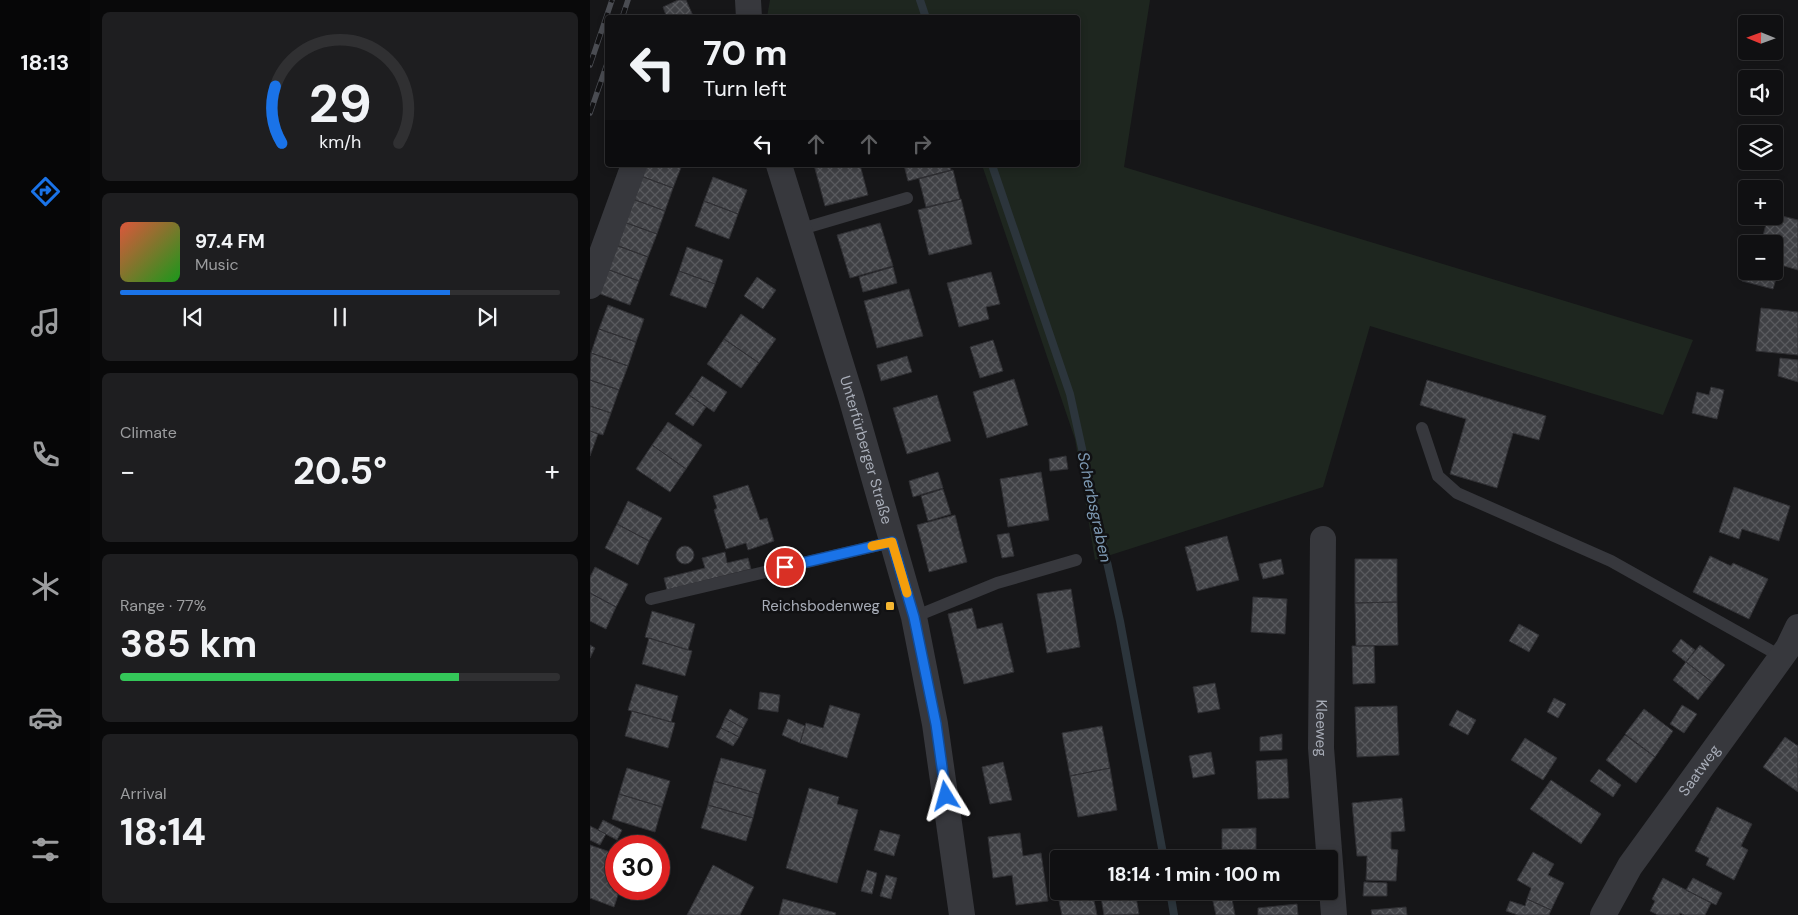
<!DOCTYPE html>
<meta charset="utf-8">
<style>
body{margin:0;font-family:"DM Sans",sans-serif;background:#1e1e20;color:#f1f3f6;height:100vh;display:flex;flex-direction:column;font-size:19px;white-space:nowrap}
*{box-sizing:border-box;margin:0}
p{font-size:16px;color:#9c9d9f}
.icon{flex:none;width:28px;height:28px;fill:none;stroke:currentColor;stroke-width:2;stroke-linecap:round;stroke-linejoin:round}
.map{position:relative;flex:1;overflow:hidden}
.sheet{display:flex;flex-direction:column;gap:12px;padding:12px;background:#09090a;width:500px}
.sheet>*{flex:none}
.hud{position:absolute;left:15px;top:15px;width:475px;height:152px;border-radius:5px;box-shadow:0 2px 8px #0003,0 0 0 1px #303032;background:#101012;color:#f1f3f6;overflow:hidden}
.needle{width:32px;rotate:271deg}
.controls{position:absolute;left:1148px;top:15px;display:grid;gap:10px}
.controls a{display:grid;place-items:center;width:45px;height:45px;border-radius:5px;background:#101012;box-shadow:0 2px 8px #0003,0 0 0 1px #303032;font-size:25px}
.speed{position:absolute;left:15px;top:835px;display:flex;gap:10px;font-size:25px;font-weight:700;text-align:center}
.speed>*{display:grid;place-content:center;width:65px;height:65px;border-radius:50%;background:#101012;box-shadow:0 2px 8px #0003,0 0 0 1px #303032;line-height:1}
.speed .limit{border:8px solid #d22;background:#fff;color:#111}
.pin{position:absolute;display:grid;place-items:center;width:42px;height:42px;color:#fff;margin:-21px;border:2px solid #fff;border-radius:50%;box-shadow:0 1px 5px #0007}
.me{position:absolute;width:55px;margin:-28px;rotate:352deg;stroke-linejoin:round;filter:drop-shadow(0 0 4px #0008)}
.turn{display:flex;align-items:center;gap:18px;height:105px;padding:0 15px;font-size:22px}
.turn .icon{width:65px;height:65px;stroke-width:2.5}
.turn b{display:block;font-size:35px;line-height:42px}
.lanes{display:flex;align-items:center;height:48px;padding:0 15px;background:#0003;justify-content:center;gap:25px;direction:ltr}
.lanes .off{opacity:.35}
.big{font-size:38px;font-weight:700;line-height:1.1}
.sheet .tile{flex:1;display:flex;flex-direction:column;justify-content:center;gap:8px;min-width:0;padding:0 18px;border-radius:8px;background:#1e1e20}
.sheet .dial{align-items:center;gap:0}
.dial svg{height:130px;overflow:visible;fill:none;stroke:#303032;stroke-width:7;stroke-linecap:round;text-anchor:middle}
.dial text{fill:#f1f3f6;stroke:none}
.song{display:flex;align-items:center;gap:15px}
.cover{width:60px;height:60px;border-radius:8px;background:linear-gradient(135deg,hsl(10 70% 55%),hsl(120 70% 35%))}
.played{height:5px;border-radius:2px;background:linear-gradient(90deg,#1a73e8 75%,#303032 75%)}
.keys{display:flex;justify-content:space-around;direction:ltr}
.heat{display:flex;justify-content:space-between;align-items:center;font-size:28px;direction:ltr}
.charge{height:8px;border-radius:4px;background:linear-gradient(90deg,#34c759 77%,#303032 0)}
.trip{position:absolute;left:460px;top:850px;width:288px;height:50px;border-radius:5px;background:#101012;box-shadow:0 2px 8px #0003,0 0 0 1px #303032;font-weight:700;line-height:50px;text-align:center}
main{display:flex;flex:1;min-height:0}
.tab-bar{display:flex;flex-direction:column;width:90px;justify-content:space-around;align-items:center;background:#060607;color:#9c9d9f}
.tab-bar .icon{width:35px;height:35px}
.tab-bar .active{color:#1a73e8}
.tab-bar b{font-size:22px;color:#f1f3f6}
.map>svg:first-child{display:block}
.green{fill:#1e261f}
.lines{fill:none;stroke-linecap:round;stroke-linejoin:round}
.stream{stroke:#2c353c;stroke-width:8}
.building{fill:url(#building-cross-hatch);stroke:#303034}
.lane{stroke:#37383d;stroke-width:12}
.street{stroke:#37383d;stroke-width:26}
.rail-casing{stroke:#4a4c52;stroke-width:5.5}
.rail{stroke:#111113;stroke-width:4;stroke-dasharray:11;stroke-linecap:butt}
.route-casing{stroke:#114b97;stroke-width:12}
.route{stroke:#1a73e8;stroke-width:9}
.slow{stroke:#f59e0b;stroke-width:9}
.poi-dot{fill:#f5b631;stroke:#111113;stroke-width:2}
.labels{text-anchor:middle;stroke-width:5;stroke-linejoin:round;paint-order:stroke}
.street-label{font-size:15px;fill:#a8adb8;stroke:#111113}
.poi-label{font-size:15px;fill:#a8adb8;stroke:#111113;text-anchor:end}
.water-label{font-size:16px;font-style:italic;fill:#7e9ab4;stroke:#111113}
</style>
<main>
<nav class="tab-bar">
<b>18:13</b>
<svg class="icon active" aria-label="directions" viewBox="0 0 24 24"><path d="M12 3l9 9-9 9-9-9zM9 14v-3h6M13 9l2 2-2 2"/></svg>
<svg class="icon" aria-label="music" viewBox="0 0 24 24"><path d="M9 18V5l10-2v13"/><circle cx="6" cy="18" r="3"/><circle cx="16" cy="16" r="3"/></svg>
<svg class="icon" aria-label="phone" viewBox="0 0 24 24"><path d="M5 4h4l2 5-3 2q2 4 5 5l2-3 5 2v4C11 20 4 13 5 4z"/></svg>
<svg class="icon" aria-label="climate" viewBox="0 0 24 24"><path d="M12 3v18M4 7l16 10M4 17L20 7"/></svg>
<svg class="icon" aria-label="car" viewBox="0 0 24 24"><path d="M5 17H2v-5l4-1 3-4h7l3 4 3 1v5h-3M9 17h6M6 11h13"/><circle cx="7" cy="17" r="2"/><circle cx="17" cy="17" r="2"/></svg>
<svg class="icon" aria-label="filters" viewBox="0 0 24 24"><path d="M4 7h16M4 17h16"/><circle cx="9" cy="7" r="2"/><circle cx="15" cy="17" r="2"/></svg>
</nav>
<section class="sheet">
<div class="tile dial"><svg viewBox="0 0 100 80">
<path d="M14 69A42 42 0 1 1 86 69"/>
<path d="M14 69A42 42 0 0 1 10 34" stroke="#1a73e8"/>
<text x="50" y="56" font-size="32" font-weight="700">29</text>
<text x="50" y="72" font-size="11">km/h</text>
</svg></div>
<div class="tile">
<div class="song"><i class="cover"></i><div><b>97.4 FM</b><p>Music</p></div></div>
<div class="played"></div>
<div class="keys"><svg class="icon" aria-label="previous" viewBox="0 0 24 24"><path d="M18 5L8 12l10 7zM5 5v14"/></svg><svg class="icon" aria-label="pause" viewBox="0 0 24 24"><path d="M8 5v14M16 5v14"/></svg><svg class="icon" aria-label="next" viewBox="0 0 24 24"><path d="M6 5l10 7-10 7zM19 5v14"/></svg></div>
</div>
<div class="tile"><p>Climate</p>
<div class="heat"><a>−</a><b class="big">20.5°</b><a>+</a></div>
</div>
<div class="tile"><p>Range · 77%</p><b class="big">385 km</b><div class="charge"></div></div>
<div class="tile"><p>Arrival</p><b class="big">18:14</b></div>
</section>
<div class="map">
<svg width="1208" height="915" viewBox="0 0 1208 915">
<defs>
<pattern id="building-cross-hatch" width="8" height="8" patternUnits="userSpaceOnUse" patternTransform="scale(1.25)"><rect width="8" height="8" fill="#404145"/><path d="M0 0l8 8M0 8l8-8" fill="none" stroke="#595a5e"/></pattern>
</defs>
<rect width="100%" height="100%" fill="#161618"/>
<path class="green" d="M180 0H560L534 167 1103 340 1073 415 780 326 733 487 505 560 485 439 392 165H488V18L177 17Z"/>
<g class="lines">
<path class="stream" d="M330 0 336 18
M402 165 480 394 530 621 574 859
M580 891 584 915"/>
</g>
<path class="building" d="M88 0H96L104 18H77L73 7Z
M52 165H92L83 188 48 175Z
M224 165H270L278 195 235 206Z
M314 165H360L361 170 318 181Z
M363 170 370 199 336 207 329 179Z
M48 175 83 188 75 211 40 198Z
M123 177 157 190 148 214 114 201Z
M40 198 75 211 67 234 31 221Z
M371 199 382 244 339 255 328 210Z
M114 201 148 214 139 239 105 226Z
M1184 214 1208 220V270L1184 263V244H1171L1178 216H1184Z
M31 221 67 234 58 257 23 244Z
M290 223 303 266 260 278 247 235Z
M23 244 58 257 49 281 14 268Z
M97 247 133 260 125 284 89 271Z
M1184 264 1190 265 1183 289 1152 281 1156 267V271H1184Z
M303 267 307 283 273 292 269 277Z
M14 268 49 281 40 305 5 292Z
M89 271 125 284 116 308 80 295Z
M401 272 410 304 396 307 399 319 369 327 357 283Z
M167 277 186 290 173 309 154 296Z
M319 289 333 336 287 348 274 301Z
M18 305 54 319 46 342 9 329Z
M1171 308 1208 312V355L1166 351Z
M151 314 186 339 169 363 134 339Z
M9 329 46 342 38 366 1 353Z
M134 339 169 363 151 388 117 364Z
M403 340 413 371 390 378 380 347Z
M1 353 38 366 29 390 0 380Z
M317 356 322 372 291 381 287 365Z
M1190 358 1208 360V382L1188 376Z
M112 376 137 392 124 412 99 395Z
M424 379 438 425 397 438 383 392Z
M0 380 29 390 21 413 0 406Z
M837 380 956 416 949 440 923 433 907 488 860 474 876 419 830 405Z
M1121 387 1134 390 1127 419 1102 413 1107 392 1119 395Z
M99 395 116 407 103 426 85 414Z
M347 395 361 441 317 454 303 408Z
M0 406 21 413 13 435 0 431Z
M78 422 112 445 96 469 62 445Z
M0 431 8 434 0 456Z
M62 445 96 469 80 492 46 469Z
M476 456 478 469 460 471 459 459Z
M348 472 353 488 323 497 319 481Z
M451 472 459 520 418 527 410 479Z
M158 485 170 520 177 518 184 541 158 550 156 543 136 549 124 510 127 508 123 496Z
M1144 487 1200 506 1189 541 1152 529 1149 539 1129 532Z
M353 489 361 514 338 521 331 496Z
M38 501 72 518 59 541 27 524Z
M365 515 377 562 339 572 327 525Z
M27 524 59 541 48 565 15 548Z
M419 533 424 556 412 558 407 535Z
M637 536 649 580 607 591 595 547Z
M86 555a9 9 0 1 1 18 0a9 9 0 1 1-18 0Z
M135 552 137 563 158 558 161 569 77 590 74 578 115 568 112 558Z
M1120 556 1141 566 1143 563 1178 579 1159 619 1103 592Z
M691 559 694 574 673 579 669 564Z
M765 559H807V602L765 603Z
M5 567 38 584 26 607 0 593V577Z
M481 589 490 647 457 653 447 594Z
M0 593 26 607 16 629 0 621Z
M663 597 697 599 695 634 661 632Z
M807 602 808 645 766 646 765 603Z
M382 608 387 629 412 623 424 672 374 684 358 614Z
M62 611 105 624 98 650 55 637Z
M929 624 949 635 939 652 919 641Z
M59 638 102 651 95 676 52 664Z
M1091 639 1105 650 1096 662 1082 651Z
M0 645 5 648 0 658Z
M1110 645 1135 665 1122 682 1096 662Z
M762 646H784L785 683 763 684Z
M1096 662 1122 682 1108 700 1083 680Z
M625 683 630 709 608 713 603 687Z
M46 684 88 696 81 722 38 710Z
M170 692 190 695 188 712 168 709Z
M964 698 976 704 968 718 957 712Z
M240 705 270 714 257 758 210 743 216 723 233 728Z
M1092 705 1107 714 1094 733 1080 724Z
M807 706 809 755 767 757 765 707Z
M140 709 158 719 153 728 135 718Z
M1054 709 1083 731 1065 757 1035 734Z
M867 710 886 720 878 735 859 725Z
M42 711 85 723 78 748 35 736Z
M135 718 153 728 149 737 131 728Z
M198 719 215 726 210 743 192 735Z
M512 726 520 768 480 776 472 733Z
M131 728 149 737 143 746 126 737Z
M692 734V750L670 751V737Z
M1035 735 1065 757 1046 783 1016 760Z
M1195 737 1208 746V792L1173 767Z
M935 738 967 758 953 780 921 760Z
M621 752 625 774 603 778 599 756Z
M131 758 176 770 169 794 124 781Z
M697 759 699 798 668 799 666 761Z
M413 762 422 800 400 804 392 767Z
M37 768 80 781 72 807 29 794Z
M520 768 527 810 488 817 480 776Z
M1009 769 1031 785 1023 797 1000 781Z
M961 780 1011 814 991 844 940 809Z
M124 781 169 794 163 818 118 805Z
M219 788 249 797 247 804 268 810 247 883 196 868Z
M29 794 72 807 65 832 22 819Z
M812 798 815 831 801 832V849L808 850 806 881 776 880 777 856H767L762 803Z
M118 805 163 818 156 841 111 828Z
M1127 807 1162 824 1151 846 1158 850 1144 880 1116 865 1119 858 1105 851Z
M13 820 32 830 27 840 8 830Z
M0 826 16 834 10 845 0 840Z
M666 828V859H632V829Z
M290 830 310 835 304 856 284 850Z
M430 833 433 856 451 853 458 901 426 905 422 875 403 878 398 837Z
M0 845 26 854V889H30L24 907 0 898Z
M943 852 964 864 958 875 974 883 961 910 937 899 941 888 927 880Z
M123 865 164 887 150 915H97Z
M277 870 287 873 282 894 271 891Z
M296 875 307 878 301 899 290 896Z
M1073 878 1121 903 1115 915H1094L1090 913 1089 915H1068L1060 911 1065 901 1062 899Z
M1103 878 1132 893 1126 905 1096 890Z
M774 882 797 883V896H773Z
M510 891H545L549 914 514 915Z
M641 894 645 915H626L622 897Z
M503 895 507 915H472L469 901Z
M193 899 246 913 245 915H189Z
M937 899 961 910 959 915H928L916 911 920 901 935 906Z
M707 904 708 915H668V908Z
M816 907 817 915H782L781 910Z"/>
<g class="lines">
<path class="lane" d="M208 230 317 198
M832 428 848 476 867 493 1021 561 1192 657
M61 599 302 542
M324 617 407 583 486 560"/>
<g class="street">
<path d="M158 0 159 18"/>
<path id="s1" d="M189 165 261 397 324 617 345 724 372 915"/>
<path d="M0 286 44 165"/>
<path id="s2" d="M733 539 731 748 744 915"/>
<path id="s3" d="M1013 915 1040 866 1198 648 1208 627"/>
</g>
<defs>
<path id="rail" d="M32 18 38 0
M0 65 22 0
M0 113 18 61"/>
</defs>
<use href="#rail" class="rail-casing"/>
<use href="#rail" class="rail"/>
</g>
<g class="lines">
<defs>
<path id="route" d="M195 567 302 542 324 617 346 724 356 796"/>
</defs>
<use href="#route" class="route-casing"/>
<use href="#route" class="route"/>
<path class="slow" d="M282 546 302 542 317 593"/>
</g>
<rect class="poi-dot" x="295" y="601" width="10" height="10" rx="2.5"/>
<g class="labels">
<g class="street-label">
<text dy="5" stroke="none"><textPath href="#s1" startOffset="298">Unterfürberger Straße</textPath></text>
<text dy="5" stroke="none"><textPath href="#s2" startOffset="189">Kleeweg</textPath></text>
<text dy="5" stroke="none"><textPath href="#s3" startOffset="174">Saatweg</textPath></text>
</g>
<g class="poi-label">
<text x="290" y="611">Reichsbodenweg</text>
</g>
<g class="water-label">
<text transform="translate(505 507) rotate(78)" y="6">Scherbsgraben</text>
</g>
</g>
</svg>
<div class="controls">
<a><svg class="needle" viewBox="-14 -14 28 28"><path d="M0-13l5 13h-10z" fill="#e53935"/><path d="M0 13l5-13h-10z" fill="#9c9d9f"/></svg></a>
<a><svg class="icon" aria-label="sound" viewBox="0 0 24 24"><path d="M4 9h4l5-4v14l-5-4H4zM17 9q2 3 0 6"/></svg></a>
<a><svg class="icon" aria-label="layers" viewBox="0 0 24 24"><path d="M12 4l9 5-9 5-9-5zM3 14l9 5 9-5"/></svg></a>
<a>+</a>
<a>−</a>
</div>
<div class="speed"><div class="limit">30</div></div>
<div class="pin" style="left:195px;top:567px;background:#d93025"><svg class="icon" aria-label="arrive" viewBox="0 0 24 24"><path d="M6 21V4h12l-3 4 3 4H6"/></svg></div>
<svg class="me" style="left:356px;top:796px" viewBox="-20 -20 40 40"><path d="M0-17L14 15 0 8-14 15z" fill="#1a73e8" stroke="#fff" stroke-width="4"/></svg>
<div class="trip">18:14 · 1 min · 100 m</div>
<div class="hud">
<div class="turn"><svg class="icon" aria-label="left" viewBox="0 0 24 24"><path d="M17 20v-9H6M10 6l-5 5 5 5"/></svg><div><b>70 m</b>Turn left</div></div>
<div class="lanes"><svg class="icon" aria-label="left" viewBox="0 0 24 24"><path d="M17 20v-9H6M10 6l-5 5 5 5"/></svg><svg class="icon off" aria-label="ahead" viewBox="0 0 24 24"><path d="M12 20V5M6 11l6-6 6 6"/></svg><svg class="icon off" aria-label="ahead" viewBox="0 0 24 24"><path d="M12 20V5M6 11l6-6 6 6"/></svg><svg class="icon off" aria-label="right" viewBox="0 0 24 24"><path d="M7 20v-9h11M14 6l5 5-5 5"/></svg></div>
</div>
</div>
</main>
